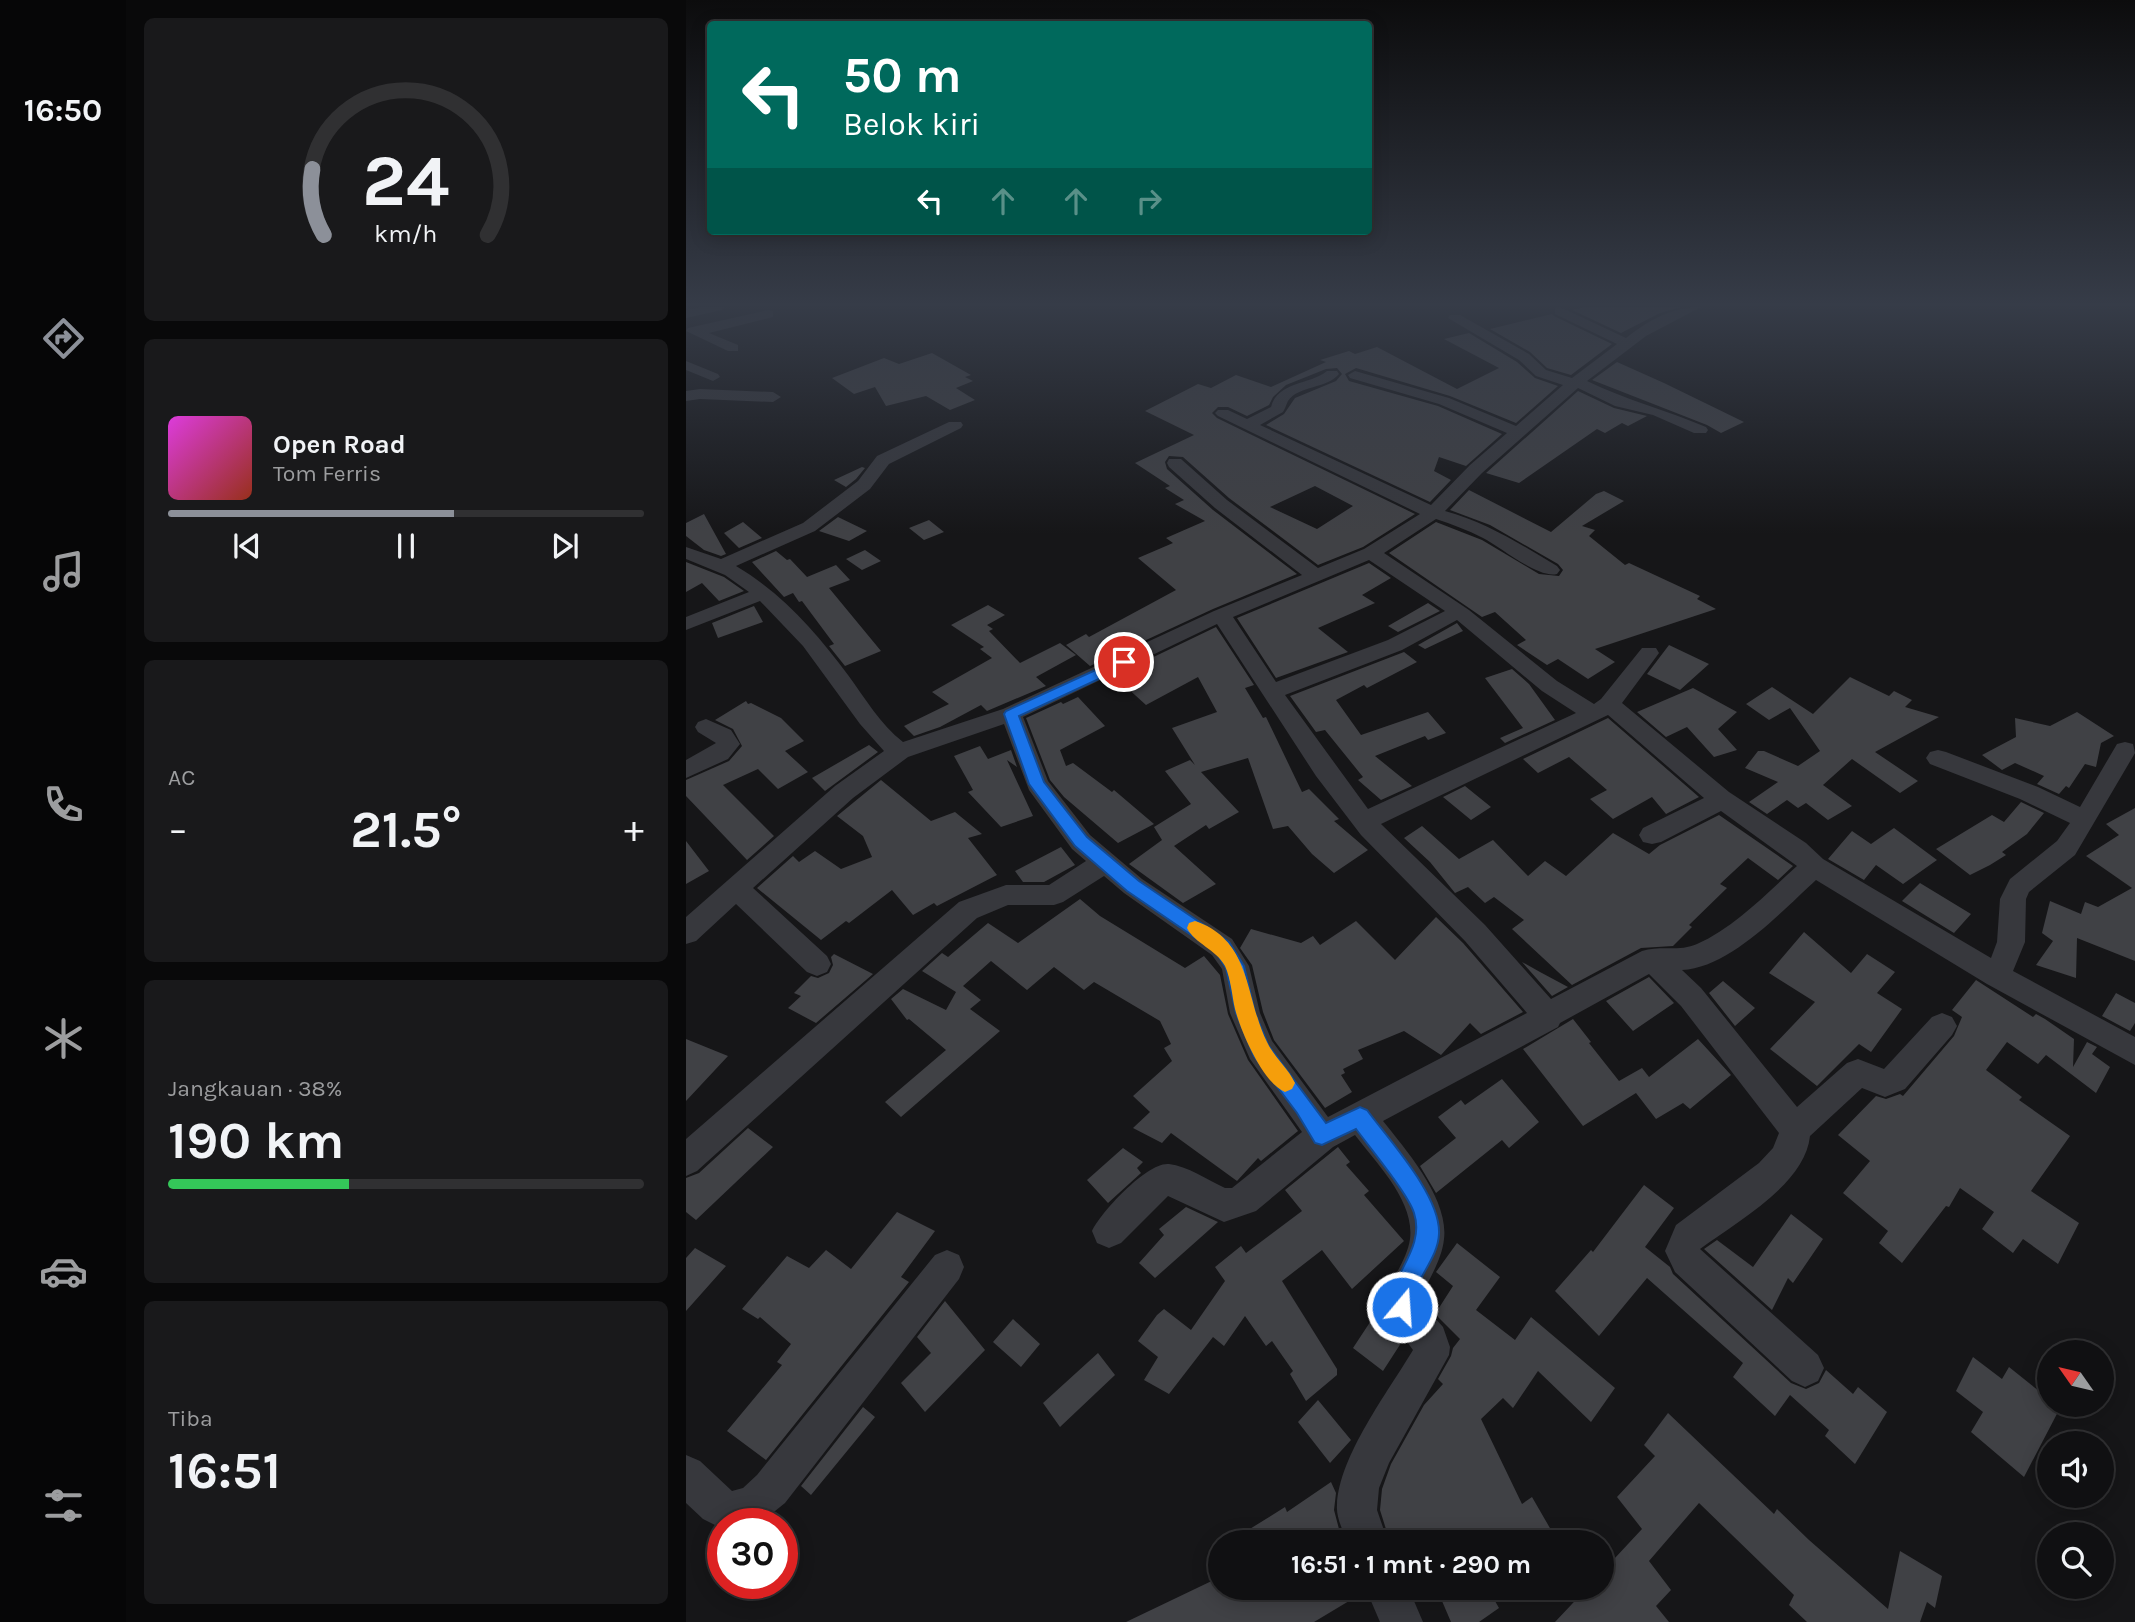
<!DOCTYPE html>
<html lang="id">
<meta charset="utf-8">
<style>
body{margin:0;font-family:Karla,sans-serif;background:#19191b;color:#f1f3f6;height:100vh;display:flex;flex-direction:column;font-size:26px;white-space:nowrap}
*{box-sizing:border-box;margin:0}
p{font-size:23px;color:#9c9d9f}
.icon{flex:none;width:38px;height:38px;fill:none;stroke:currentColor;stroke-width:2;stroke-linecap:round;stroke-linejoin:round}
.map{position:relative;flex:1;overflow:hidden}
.details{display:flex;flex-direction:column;gap:18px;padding:18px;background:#09090a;width:560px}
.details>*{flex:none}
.banner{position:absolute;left:21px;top:21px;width:665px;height:214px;border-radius:7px;box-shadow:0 4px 18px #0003,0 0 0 2px #303032;background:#00695c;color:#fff;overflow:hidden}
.needle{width:46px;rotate:304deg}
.buttons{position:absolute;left:1351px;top:1340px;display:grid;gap:14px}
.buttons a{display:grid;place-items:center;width:77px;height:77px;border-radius:50%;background:#101012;box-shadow:0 4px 18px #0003,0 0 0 2px #303032;font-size:35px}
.speed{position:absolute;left:21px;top:1508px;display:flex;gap:14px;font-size:35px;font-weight:700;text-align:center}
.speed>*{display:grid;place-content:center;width:91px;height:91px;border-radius:50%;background:#101012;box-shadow:0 4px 18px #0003,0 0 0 2px #303032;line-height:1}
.speed .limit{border:10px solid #d22;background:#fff;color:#111}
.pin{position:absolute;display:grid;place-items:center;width:60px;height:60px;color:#fff;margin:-30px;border:4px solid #fff;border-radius:50%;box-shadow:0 2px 7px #0007}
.me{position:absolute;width:77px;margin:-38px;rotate:18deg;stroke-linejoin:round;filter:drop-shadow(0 0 5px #0008)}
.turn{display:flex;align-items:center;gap:24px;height:147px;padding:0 21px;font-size:32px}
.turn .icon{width:91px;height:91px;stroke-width:2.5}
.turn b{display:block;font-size:49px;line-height:60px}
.lanes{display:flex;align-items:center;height:66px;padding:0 21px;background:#0003;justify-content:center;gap:35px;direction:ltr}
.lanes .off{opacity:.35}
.big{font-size:52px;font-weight:700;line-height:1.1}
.details .card{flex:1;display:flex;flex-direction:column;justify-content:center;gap:10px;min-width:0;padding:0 24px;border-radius:10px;background:#19191b}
.details .dial{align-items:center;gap:0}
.dial svg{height:182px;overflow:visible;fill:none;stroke:#303032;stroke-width:7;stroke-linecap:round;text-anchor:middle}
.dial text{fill:#f1f3f6;stroke:none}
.song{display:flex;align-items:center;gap:21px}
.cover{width:84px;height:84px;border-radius:10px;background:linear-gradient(135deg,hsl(300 70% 55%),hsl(10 70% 35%))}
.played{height:7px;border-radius:4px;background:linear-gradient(90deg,#8c9099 60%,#303032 60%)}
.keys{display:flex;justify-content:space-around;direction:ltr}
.heat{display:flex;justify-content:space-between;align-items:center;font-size:38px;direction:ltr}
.charge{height:10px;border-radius:5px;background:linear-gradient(90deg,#34c759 38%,#303032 0)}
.trip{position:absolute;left:522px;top:1530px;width:406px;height:70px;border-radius:35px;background:#101012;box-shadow:0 4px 18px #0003,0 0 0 2px #303032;font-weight:700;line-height:70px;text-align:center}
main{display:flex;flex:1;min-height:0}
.tabs{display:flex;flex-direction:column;width:126px;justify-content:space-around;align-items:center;background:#060607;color:#9c9d9f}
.tabs .icon{width:49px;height:49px}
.tabs .active{color:#8c9099}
.tabs b{font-size:32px;color:#f1f3f6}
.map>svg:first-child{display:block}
.building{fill:#404145;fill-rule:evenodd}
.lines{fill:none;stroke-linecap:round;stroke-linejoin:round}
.minor{fill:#37383d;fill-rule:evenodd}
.route{fill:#1a73e8;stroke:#114b97;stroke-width:2}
.slow{fill:#f59e0b}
</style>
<main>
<nav class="tabs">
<b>16:50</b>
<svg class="icon active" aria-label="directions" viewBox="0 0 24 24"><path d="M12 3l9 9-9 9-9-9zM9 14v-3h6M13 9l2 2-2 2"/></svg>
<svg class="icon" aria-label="music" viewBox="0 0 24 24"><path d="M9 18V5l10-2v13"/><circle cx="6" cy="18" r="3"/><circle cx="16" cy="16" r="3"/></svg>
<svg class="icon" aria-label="phone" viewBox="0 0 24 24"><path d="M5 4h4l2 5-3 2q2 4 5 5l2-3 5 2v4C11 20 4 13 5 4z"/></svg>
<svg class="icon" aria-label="climate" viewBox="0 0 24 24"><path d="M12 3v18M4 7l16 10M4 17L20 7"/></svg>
<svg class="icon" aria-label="car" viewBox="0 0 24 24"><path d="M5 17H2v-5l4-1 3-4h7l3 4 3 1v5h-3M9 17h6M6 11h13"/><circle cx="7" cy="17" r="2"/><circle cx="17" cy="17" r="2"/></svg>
<svg class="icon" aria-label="filters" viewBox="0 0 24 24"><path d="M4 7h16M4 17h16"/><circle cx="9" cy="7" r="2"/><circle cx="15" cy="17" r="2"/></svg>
</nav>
<section class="details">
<div class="card dial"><svg viewBox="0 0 100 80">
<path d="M14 69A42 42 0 1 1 86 69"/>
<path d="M14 69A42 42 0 0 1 9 40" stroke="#8c9099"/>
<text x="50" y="56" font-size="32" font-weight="700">24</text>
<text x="50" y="72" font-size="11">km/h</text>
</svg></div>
<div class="card">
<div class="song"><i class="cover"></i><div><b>Open Road</b><p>Tom Ferris</p></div></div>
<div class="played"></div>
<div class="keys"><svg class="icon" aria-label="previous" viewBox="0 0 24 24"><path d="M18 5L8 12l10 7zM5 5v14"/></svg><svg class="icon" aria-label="pause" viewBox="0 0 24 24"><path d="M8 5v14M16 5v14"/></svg><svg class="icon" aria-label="next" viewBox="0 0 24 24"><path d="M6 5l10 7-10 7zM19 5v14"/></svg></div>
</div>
<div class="card"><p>AC</p>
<div class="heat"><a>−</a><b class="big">21.5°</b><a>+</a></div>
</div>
<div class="card"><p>Jangkauan · 38%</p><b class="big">190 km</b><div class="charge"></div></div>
<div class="card"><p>Tiba</p><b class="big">16:51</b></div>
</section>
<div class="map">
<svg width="1449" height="1622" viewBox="0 0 1449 1622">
<rect width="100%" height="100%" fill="#161618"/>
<path class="building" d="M899 307H995L974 313 935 333 886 310Z
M866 314 868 316 926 344 885 375 861 368 844 352 804 329Z
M783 333 831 362 849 378 872 386 830 423 764 396 670 368 659 374 663 381 752 406 816 434 780 466 753 457 748 471 765 480 744 502 580 425 598 414 609 398 650 381 656 374 651 368 640 369 600 385 587 397 583 405 561 416 542 407H532L526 413 531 418 729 514 677 547 632 565 543 498 497 457 483 456 479 462 481 469 527 510 611 574 527 609 404 666 380 645 400 634 403 637 490 590 452 558 487 543 480 538 519 521 489 504 498 500 479 488 484 486 449 463 508 435 459 411 512 384 525 388 550 375 585 387 640 362 634 360 663 351 669 354 691 347 771 389 813 368 758 339ZM629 486 667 506 631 529 584 507Z
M246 353 285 375 279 377 287 381 270 388 289 400 264 410 240 396 200 406 189 387 168 394 146 378 198 358 213 364Z
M931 362 978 383 1058 422 1035 433 1021 425 906 380Z
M892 391 928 408 961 416 942 426 936 423 919 433 911 429 833 483 800 473Z
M176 467 179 468 170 479 160 487 148 480Z
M783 490 865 532 910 494 918 491 938 501 896 526 909 530 903 536 939 565 943 563 1014 596 1011 599 1030 609 909 649 929 662 902 679 872 659 861 665 831 645 840 640 809 612 796 617 703 553 750 522 796 540 853 574 873 576 877 570 872 564 804 525 764 510Z
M18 514 40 554 35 556 18 550 0 536V523Z
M152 517 181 531 163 541 133 531Z
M243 520 258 532 238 540 223 528Z
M57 522 76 538 53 548 38 533Z
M179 550 195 561 176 570 160 559Z
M90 551 101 560 104 559 121 577 150 565 164 580 143 588 195 651 159 666 143 646 148 644 116 601 113 602 107 593 98 597 66 562Z
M0 562 38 577 58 591 33 601 16 583 0 592Z
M683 563 705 578 676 595 689 603 632 628 662 652 590 678 551 618Z
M742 603 754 611 712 632 702 626Z
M302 605 319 615 301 625 307 629 303 631 334 663 374 643 390 655 350 677 360 686 301 711 295 705 254 727 228 736 218 726 263 704 246 692 306 658 294 649 298 647 265 625Z
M68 606 77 622 32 638 26 623Z
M771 623 777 631 739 649 732 645Z
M530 627 568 685 559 688 577 718 580 717 616 792 623 789 653 819 648 821 682 850 648 873 626 854 602 826 587 829 562 758 515 772 553 812 523 829 520 825 488 846 530 884 497 903 443 864 476 840 468 827 505 804 479 771 504 760 509 765 486 728 531 712 512 677 460 705 428 676Z
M983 645 1023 664 994 690 961 674Z
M718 652 731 662 681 688 678 685 650 700 675 735 742 712 760 733 742 740 739 736 689 756 726 786 695 800 672 780 677 777 639 730 630 732 604 696Z
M826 669 843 684 869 720 819 743 814 738 837 728 799 678Z
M1164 677 1203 696 1208 691 1226 700 1219 707 1253 717 1189 752 1232 781 1214 793 1166 759 1137 785 1166 806 1142 820 1120 803 1112 808 1101 800 1081 814 1063 802 1092 782 1059 768 1072 751H1078L1112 766 1134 751 1104 708 1083 720 1060 704 1086 687 1127 714Z
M1007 688 1051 712 1032 729 1051 750 1028 757 1001 727 980 737 951 712Z
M392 697 419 726 374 750 380 766 387 763 426 792 428 790 468 824 432 843 378 797 364 780 340 718 375 702 377 704Z
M60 701 62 704 65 703 95 718 118 741 99 751 122 772 92 789 72 769 37 785 88 836 61 860 0 796V780L43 761 56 746 47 729 29 720Z
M1391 712 1428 736 1415 743 1410 767 1399 764 1383 788 1380 786 1373 794 1351 784 1358 776 1329 763 1316 770 1296 755 1330 737 1329 718 1364 726Z
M922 718 1013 797 980 814 966 797 927 819 904 799 921 790 883 757 852 773 837 759Z
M183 745 192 752 139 791 126 778Z
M294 746 302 759 325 750 331 767 321 760 347 816 315 827 282 792 287 790 268 756Z
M195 780 245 821 269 812 296 834 282 838 311 875 251 906 248 903 227 915 206 890 163 923 160 921 135 940 71 888 107 856 113 862 129 851 155 869 186 857 177 836 151 816Z
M779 786 805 807 785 820 757 797Z
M1335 802 1358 813 1341 834 1316 852 1320 855 1304 865 1284 875 1250 849 1306 815 1318 822Z
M1449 808V961L1391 938 1390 978 1350 965 1367 941 1356 933 1364 901 1395 914 1399 902 1412 907 1446 888 1400 856 1433 835 1420 824Z
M1033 815 1107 866 1092 880 1062 858 1034 884 1041 888 1003 925 1006 927 987 946 955 948 886 985 826 929 838 920 808 897 799 903 782 887 769 893 744 862 718 838 736 826 773 859 807 840 842 876 859 861 880 876 927 833 963 854 974 845Z
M1208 828 1251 860 1217 884 1190 865 1178 880 1142 859 1166 831 1185 844Z
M0 841 23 871 0 884Z
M375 847 389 865 358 882H337L329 871Z
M1234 883 1285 914 1268 933 1216 901Z
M394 899 414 916 499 968 518 956 534 975 542 1014 562 1060 612 1131 575 1161 572 1158 551 1181 485 1133 476 1143 447 1128 464 1112 447 1096 486 1061 478 1048 485 1044 474 1021 408 982 398 990 368 967 341 990 305 961 277 986 295 1000 284 1009 314 1031 215 1117 199 1102 260 1050 223 1019 221 1020 205 999 217 989 260 1010 270 992 236 971 256 953 262 957 302 923 332 943Z
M750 917 777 943 837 1012 795 1034 784 1023 755 1055 718 1031 672 1050 677 1059 657 1069 659 1073 655 1075 666 1092 639 1108 588 1040 577 1012 566 965 554 948 565 929 615 943 627 936 634 945 670 921 709 960Z
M1118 932 1165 973 1181 954 1209 972 1191 993 1216 1009 1185 1052 1173 1044 1131 1086 1084 1049 1129 1002 1083 973Z
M148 954 187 974 130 1023 102 1008 115 996 108 993 125 976 132 978 143 973 147 965 145 957Z
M836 962 854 972 882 987 866 996Z
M963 977 988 1003 947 1031 920 1001Z
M1290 980 1347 1017 1350 1014 1359 1019 1388 1039 1387 1067 1401 1042 1411 1047 1406 1054 1424 1067 1410 1093 1360 1055 1352 1064 1321 1042 1300 1070 1336 1097 1333 1100 1384 1136 1345 1191 1393 1223 1372 1264 1337 1239 1327 1253 1296 1229 1308 1212 1274 1188 1263 1207 1260 1206 1216 1263 1193 1243 1202 1231 1157 1193 1184 1161 1152 1135 1190 1096 1200 1099 1214 1094 1217 1096 1268 1036 1276 1017 1266 1010Z
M1037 981 1069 1008 1049 1026 1023 993Z
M1430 993 1449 1003V1023L1444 1031 1416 1016Z
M887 1019 905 1042 903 1043 933 1081 956 1068 963 1077 1012 1039 1045 1075 1004 1109 997 1103 970 1119 950 1093 897 1126 837 1049Z
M0 1039 42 1056 0 1101Z
M816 1079 853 1122 823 1148 816 1140 750 1193 734 1166 770 1138 752 1117 775 1100 779 1105Z
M62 1128 87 1147 10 1220 0 1212V1178L13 1173Z
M652 1147 664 1162 660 1165 683 1191 678 1195 718 1241 666 1289 636 1250 596 1281 651 1369V1375L620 1401 604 1374 607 1371 586 1341 580 1346 559 1316 538 1346 527 1337 483 1394 458 1380 472 1357 452 1341 471 1315 478 1309 505 1330 539 1281 529 1267 555 1246 560 1253 616 1211 599 1190Z
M437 1148 457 1162 451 1168 455 1173 422 1203 401 1180Z
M958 1185 988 1208 959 1247 984 1267 987 1274 1105 1383 1120 1389 1133 1383 1140 1370 1167 1394 1172 1387 1201 1412 1169 1464 1139 1436 1143 1430 1104 1395 1089 1416 1047 1377 1057 1363 961 1278 913 1336 869 1291 905 1250 907 1252Z
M500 1207 532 1222 469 1278 453 1263 478 1235 473 1229Z
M211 1212 249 1231 215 1277 223 1282 80 1460 41 1431 96 1365 91 1362 105 1344 74 1317 72 1319 56 1309 101 1256 123 1268 140 1250 165 1269Z
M1105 1214 1137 1239 1107 1283 1102 1278 1086 1310 1018 1249 1031 1240 1067 1267Z
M771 1243 814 1277 790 1310 829 1340 845 1317 929 1388 905 1422 852 1371 827 1408 817 1398 795 1419 836 1504 846 1497 872 1542H704L694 1510 696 1489 705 1464 738 1405 757 1384 752 1379 765 1356 767 1348 774 1339 749 1314 767 1286 750 1272Z
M9 1248 40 1266 0 1311V1258Z
M259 1301 299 1350 239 1412 215 1383 245 1353 231 1337Z
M694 1307 717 1340 697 1371 667 1348Z
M327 1319 354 1344 335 1367 307 1342Z
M412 1353 429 1375 374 1427 357 1403Z
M1287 1357 1316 1379 1323 1367 1363 1399V1405L1374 1408 1338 1477 1285 1432 1297 1412 1270 1391Z
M632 1400 665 1440 644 1463 612 1422Z
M177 1407 189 1417 125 1495 115 1486Z
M982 1413 1088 1514 1091 1509 1123 1540 1202 1609 1214 1551 1256 1576 1249 1608 1241 1602 1234 1622H1121L1103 1605 1108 1595 1013 1503 963 1561 985 1590 970 1606 983 1622H869L902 1587H915V1573L956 1529 931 1497 969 1456 958 1445Z
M645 1482 650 1493 648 1510 653 1529 634 1542H543L599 1507 601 1512Z
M534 1577V1587H677L678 1592 628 1622H440Z
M750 1587H826L809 1601 813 1608 793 1622H765Z"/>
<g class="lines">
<path class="minor" d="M15 307H38L36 310 0 318V310Z
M874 307 940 338C963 320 986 307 1015 307L960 336 901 381C940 400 980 410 1020 427L1022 430 1020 433H1008L967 415 929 406 892 388 796 473 759 511C800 522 834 544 871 566L874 570 871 574C852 579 815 547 797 538 781 530 766 524 750 519L698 553 783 610 871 681 908 704 915 699 956 648H970L973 653 936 703 1043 792 1120 843 1137 859 1305 958 1311 942 1314 899 1324 879 1371 841 1384 823 1334 799 1244 764 1240 758 1244 752 1252 750 1260 752 1352 787 1394 807 1431 744 1439 742 1447 744 1449 753 1389 855 1343 892 1340 899 1339 942 1327 971 1449 1037V1065L1301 984 1130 880C1096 911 1044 968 996 970L1015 988 1111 1107 1161 1063 1172 1059 1198 1069 1246 1017 1256 1013 1266 1017 1271 1026 1266 1035 1219 1089 1199 1097 1176 1088 1124 1136C1119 1185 1050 1222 1014 1249L1132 1355 1138 1368 1132 1381 1119 1387 1106 1381 989 1272 979 1251 990 1225 1073 1163 1087 1148 1093 1133 995 1006 963 974 874 1023 872 1027 697 1121C720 1150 763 1199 758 1239 756 1260 742 1281 733 1300L757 1327 764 1347 763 1355 703 1463 693 1488 691 1510 702 1542H661C657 1530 650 1518 651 1505 653 1456 702 1392 727 1350L705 1320 697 1299C705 1280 721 1260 724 1239 729 1201 690 1163 669 1135L647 1147 570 1211 538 1222 482 1196 435 1243 423 1248 411 1243 406 1231C414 1213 462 1161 483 1164 501 1166 522 1180 539 1188H546L616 1132 564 1059 544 1013 536 969 526 955 438 893 418 876 377 902 368 905H322L291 918 11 1171 0 1176V1139L273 902 320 885H363L400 861 386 849 343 790 318 724 222 757 167 798 67 888 141 956 145 964 141 972 131 976 121 972 50 904 10 941 0 944V917L149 786 198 751 174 724 117 646 74 601 0 630V617L63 592 39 575 0 559V547L35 559 117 523 172 481 191 456 263 422H275L277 425 275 428 203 464 184 489 129 531 50 566C96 593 131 633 162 675 179 698 194 724 217 742L317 709 528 611 616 575 529 508 483 467 481 463 483 459H495L541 500 632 568 678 549 734 514 532 416 529 413 532 410H542L561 419 585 407C592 381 624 385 641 371H651L653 374C641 389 613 385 602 401 600 405 599 409 597 412L574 425 745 505 784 465 821 433 753 404 664 378 662 375 669 371 763 398 830 426 877 385 850 376 833 360 762 318 764 315H774L843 354 860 370 886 378 931 344 869 314V308ZM683 560 759 611 702 640 590 682 547 617ZM771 620 856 691 890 713 682 809 599 695 716 650ZM531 624 630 776 675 835 779 941 841 1013 642 1117 586 1041 574 1013 563 966 546 939 456 879 404 835 362 781 337 717ZM922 715 1018 798 957 828 953 835 957 842 966 844 975 842 1035 811 1111 866C1081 893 1049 927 1011 944 994 952 974 945 956 951L865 999 799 925 695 824Z
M82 310 87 311V317L23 333 52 345V351H42L0 331 2 328Z
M0 361 32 374 34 377 27 381 0 370Z
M14 389 87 392 95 397 87 402 14 399 0 401V391Z
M20 719 45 730 54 744 42 759 0 778V760L30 743 12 732 9 727 12 722Z
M261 1250 273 1255 278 1267 273 1279 99 1503 73 1524H37V1529L17 1519 0 1503V1455L14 1461 46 1491 57 1488 71 1475 249 1255Z
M679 1587H722L737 1622H694Z"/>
</g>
<linearGradient id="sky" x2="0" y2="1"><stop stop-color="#0c0c0d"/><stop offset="0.57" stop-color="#363c48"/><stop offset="1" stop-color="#363c48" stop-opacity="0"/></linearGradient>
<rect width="1449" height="534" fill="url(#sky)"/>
<path class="route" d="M438 657 445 662 443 665 333 716 358 782 401 837 453 881 543 942 558 966 569 1013 582 1045 640 1123 674 1107 681 1110C703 1140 755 1196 753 1234 752 1258 731 1277 727 1299 726 1305 727 1309 724 1315L716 1318 708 1315C694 1282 741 1253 728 1213 722 1194 684 1148 670 1129L636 1145 629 1143 611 1113 568 1056 550 1013 540 968 530 952 441 891 389 846 343 784 318 714 320 711Z"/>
<path class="slow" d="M509 921C566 940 559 998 581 1042 588 1057 602 1068 609 1083L606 1089 599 1092C577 1083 555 1032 549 1009 546 996 545 979 539 966 530 949 509 944 501 928L503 923Z"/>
</svg>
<div class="buttons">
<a><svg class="needle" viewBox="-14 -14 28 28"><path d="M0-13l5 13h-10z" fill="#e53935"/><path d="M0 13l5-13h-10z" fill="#9c9d9f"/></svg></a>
<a><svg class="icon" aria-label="sound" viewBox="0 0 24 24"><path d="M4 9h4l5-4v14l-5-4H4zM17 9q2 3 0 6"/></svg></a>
<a><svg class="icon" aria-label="search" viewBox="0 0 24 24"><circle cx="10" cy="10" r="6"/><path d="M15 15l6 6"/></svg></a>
</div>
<div class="speed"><div class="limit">30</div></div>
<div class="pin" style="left:438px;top:662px;background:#d93025"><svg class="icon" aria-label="arrive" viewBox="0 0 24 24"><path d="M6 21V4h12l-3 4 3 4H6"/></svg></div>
<svg class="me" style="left:716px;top:1307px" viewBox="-20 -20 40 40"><circle r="17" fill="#1a73e8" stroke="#fff" stroke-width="3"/><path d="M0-11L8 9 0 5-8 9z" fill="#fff"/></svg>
<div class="trip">16:51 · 1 mnt · 290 m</div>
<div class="banner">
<div class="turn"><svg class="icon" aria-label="left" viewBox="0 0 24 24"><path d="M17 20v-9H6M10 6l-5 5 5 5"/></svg><div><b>50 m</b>Belok kiri</div></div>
<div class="lanes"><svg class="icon" aria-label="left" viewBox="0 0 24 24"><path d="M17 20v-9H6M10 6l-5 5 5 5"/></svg><svg class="icon off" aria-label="ahead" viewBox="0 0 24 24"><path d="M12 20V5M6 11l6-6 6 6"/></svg><svg class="icon off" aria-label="ahead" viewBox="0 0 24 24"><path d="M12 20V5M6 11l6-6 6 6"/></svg><svg class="icon off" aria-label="right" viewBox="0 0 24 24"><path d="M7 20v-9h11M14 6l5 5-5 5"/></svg></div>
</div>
</div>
</main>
